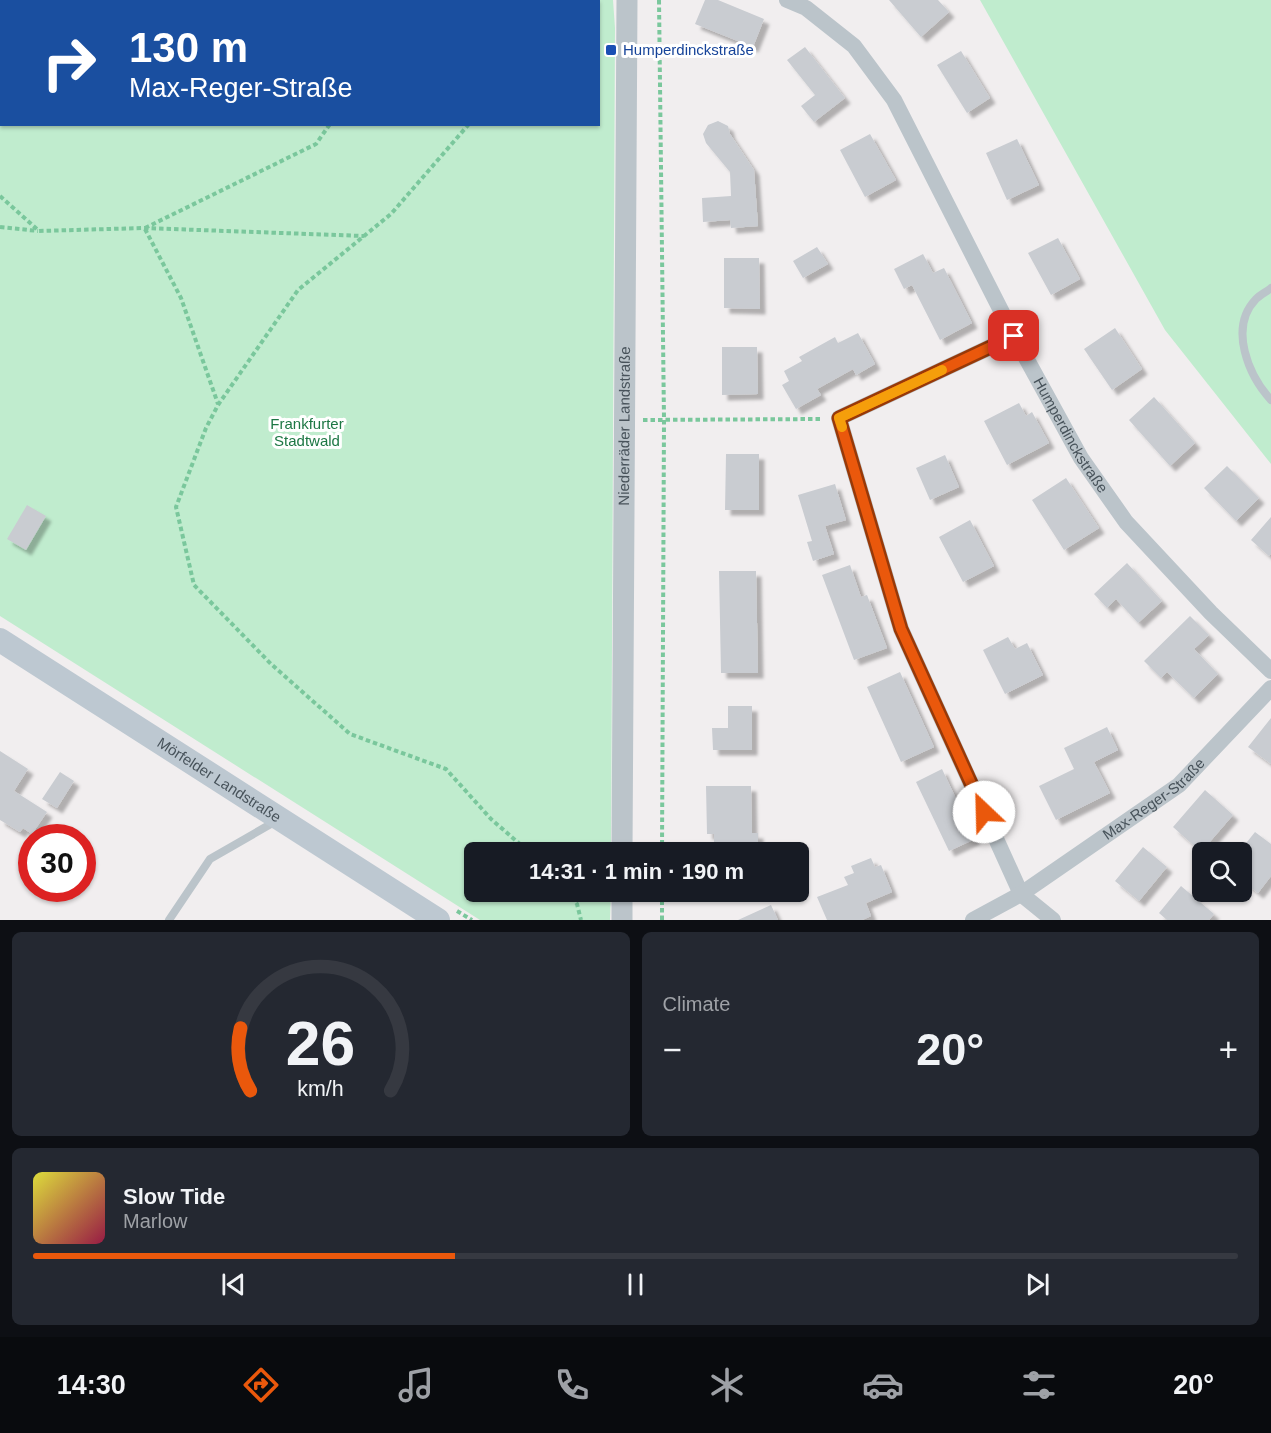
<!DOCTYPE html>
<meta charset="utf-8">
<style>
body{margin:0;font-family:Arial,sans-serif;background:#242831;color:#f1f3f6;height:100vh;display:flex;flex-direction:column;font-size:22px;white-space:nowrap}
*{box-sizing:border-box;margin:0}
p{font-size:20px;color:#9ea1a6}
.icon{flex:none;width:33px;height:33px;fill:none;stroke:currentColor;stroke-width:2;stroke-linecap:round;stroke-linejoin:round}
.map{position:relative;height:920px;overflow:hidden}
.side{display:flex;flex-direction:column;gap:12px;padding:12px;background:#0d0f14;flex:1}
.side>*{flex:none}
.guide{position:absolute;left:0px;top:0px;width:600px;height:126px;box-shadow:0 2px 4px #0004;background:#1a4fa0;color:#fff;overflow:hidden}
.controls{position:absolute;left:1192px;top:842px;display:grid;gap:12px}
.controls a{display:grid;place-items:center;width:60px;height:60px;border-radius:9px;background:#171b24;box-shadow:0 2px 4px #0004;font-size:30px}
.speed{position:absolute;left:18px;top:824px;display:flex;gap:12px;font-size:30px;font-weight:700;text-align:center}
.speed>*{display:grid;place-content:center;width:78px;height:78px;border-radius:50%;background:#171b24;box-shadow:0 2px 4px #0004;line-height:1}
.speed .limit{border:9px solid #d22;background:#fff;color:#111}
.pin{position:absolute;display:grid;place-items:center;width:51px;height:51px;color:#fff;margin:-26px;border-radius:12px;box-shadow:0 3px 9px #0006}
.me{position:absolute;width:66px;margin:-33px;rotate:336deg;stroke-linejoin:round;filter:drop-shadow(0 0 4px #0008)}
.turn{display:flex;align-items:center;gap:21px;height:126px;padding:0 30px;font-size:27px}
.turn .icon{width:78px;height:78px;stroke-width:2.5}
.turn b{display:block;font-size:42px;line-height:51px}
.big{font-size:45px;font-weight:800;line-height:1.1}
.side .tile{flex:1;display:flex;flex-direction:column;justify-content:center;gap:9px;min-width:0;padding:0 21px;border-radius:9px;background:#242831}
.side .dial{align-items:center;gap:0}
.dial svg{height:156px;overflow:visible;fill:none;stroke:#363941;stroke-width:7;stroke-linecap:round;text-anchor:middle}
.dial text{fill:#f1f3f6;stroke:none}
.song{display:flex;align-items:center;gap:18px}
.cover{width:72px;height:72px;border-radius:9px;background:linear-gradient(135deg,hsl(60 70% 55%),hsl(340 70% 35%))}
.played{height:6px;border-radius:3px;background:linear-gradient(90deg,#ea580c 35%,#363941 35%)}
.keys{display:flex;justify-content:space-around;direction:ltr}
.heat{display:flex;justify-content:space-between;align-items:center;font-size:33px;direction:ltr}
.side .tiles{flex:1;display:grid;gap:12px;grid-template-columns:1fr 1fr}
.tile:last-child{grid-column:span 2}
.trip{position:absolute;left:464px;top:842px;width:345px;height:60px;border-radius:9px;background:#171b24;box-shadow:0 2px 4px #0004;font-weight:800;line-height:60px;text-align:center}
.menu{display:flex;height:96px;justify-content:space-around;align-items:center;background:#090b0e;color:#9ea1a6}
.menu .icon{width:42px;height:42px}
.menu .selected{color:#ea580c}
.menu b{font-size:27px;color:#f1f3f6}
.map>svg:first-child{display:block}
.green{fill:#c0ecce;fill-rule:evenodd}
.building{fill:#c9ccd1;filter:url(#shadow)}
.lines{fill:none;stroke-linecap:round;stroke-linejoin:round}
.path{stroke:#7ac79c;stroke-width:4;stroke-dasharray:4.5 3;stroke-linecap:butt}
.service{stroke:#bbc4ca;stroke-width:8}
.minor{stroke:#bbc4ca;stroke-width:16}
.tertiary{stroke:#bbc4ca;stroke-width:21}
.secondary{stroke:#bdc8d1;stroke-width:24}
.route-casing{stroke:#983908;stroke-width:15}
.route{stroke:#ea580c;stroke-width:10}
.slow{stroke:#f59e0b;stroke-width:10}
.transit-dot{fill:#1a4fb4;stroke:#fff;stroke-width:2}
.labels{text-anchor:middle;stroke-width:6;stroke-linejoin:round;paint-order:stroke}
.transit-label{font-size:15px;fill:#164399;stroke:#fff;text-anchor:start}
.park-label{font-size:15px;fill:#1d7744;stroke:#fff}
.street-label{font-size:15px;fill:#48535b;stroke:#fff}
</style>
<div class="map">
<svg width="1271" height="920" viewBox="0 0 1271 920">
<defs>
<filter id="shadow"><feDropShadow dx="5.5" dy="5.5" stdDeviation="1.5" flood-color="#0004"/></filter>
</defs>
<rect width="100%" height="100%" fill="#f1eeef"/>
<path class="green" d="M0 0H613L615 28 611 852H474V891H611L610 920H480L0 616ZM2 2H598V124H2Z
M980 0H1271V464L1165 330Z"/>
<path class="building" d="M705 0H718L764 19 753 47 695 24Z
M889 0H938L949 12 921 37Z
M805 47 845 98 814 122 801 106 815 95 787 60Z
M961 51 990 98 967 113 937 65Z
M718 121 728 126 730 134 754 170 758 226 731 228 730 220 703 222 702 198 731 196 730 172 706 143 703 134 708 125Z
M870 134 896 180 865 197 840 150Z
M1017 139 1039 185 1007 200 986 153Z
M1058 238 1080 279 1051 295 1028 253Z
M817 247 828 264 803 278 793 261Z
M923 254 933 273 944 268 972 323 940 340 912 285 904 289 894 269Z
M724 258H759L760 309 724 308Z
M1115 328 1142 369 1112 390 1084 349Z
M858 333 875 364 856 375 853 369 817 389 821 395 796 409 782 385 789 381 784 371 802 361 799 357 835 337 838 343Z
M722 347H757L758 394 722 395Z
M1154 397 1195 443 1170 466 1129 420Z
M1019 403 1026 416 1032 412 1049 443 1007 465 984 421Z
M726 454H759V510H725Z
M945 455 959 487 930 500 916 468Z
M1227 466 1259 498 1236 521 1204 488Z
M1066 478 1099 528 1064 550 1032 500Z
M835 484 846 520 825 526 834 554 813 561 807 542 812 541 798 495Z
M27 505 46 516 26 550 7 539Z
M1271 517V554L1269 556 1251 540Z
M970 520 994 566 963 582 939 537Z
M1127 563 1162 601 1138 623 1116 599 1107 608 1094 594Z
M850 565 861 597 867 595 887 648 854 660 822 575Z
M719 571H756L758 673H721Z
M1190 616 1209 635 1194 649 1218 674 1194 698 1167 672 1161 678 1144 661Z
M1008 637 1015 649 1027 643 1043 675 1005 694 983 650Z
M900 672 934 747 901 762 867 687Z
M728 706H752V750H713L712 728H728Z
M1271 718V764L1248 747Z
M1107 727 1118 750 1094 762 1110 793 1056 820 1039 786 1074 769 1064 748Z
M0 751 28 769 14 791 47 812 32 834 23 828 20 832 0 820Z
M942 769 975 839 949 851 916 782Z
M60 772 74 781 57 808 42 799Z
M706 786H751L752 833H758V852H714V834H707Z
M1205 790 1233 815 1201 852 1173 827Z
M1255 832 1271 844V876L1258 893 1242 881V852H1239Z
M1143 847 1167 867 1139 901 1115 881Z
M871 858 875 867 881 865 892 892 866 903 871 916 862 920H827L817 897 848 885 844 877 854 873 851 866Z
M1181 886 1214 914 1209 920H1167L1159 913Z
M771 905 778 920H738Z"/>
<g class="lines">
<path class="path" d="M582 0 583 2
M659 0 664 420 662 852
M422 2 423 0
M589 2 591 0
M469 124 391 214 298 290 218 405 206 428 176 507 194 585 271 664 350 734 446 769 491 819 529 852
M0 196 39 231 144 228 364 236
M0 227 38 231
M145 228 316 144 330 124
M145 229 181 298 218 404
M643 420 821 419
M567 891 577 904 581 920
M457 911 472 920
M662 920V891"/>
<path class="service" d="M1271 288C1266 292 1260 295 1256 299 1228 328 1249 376 1271 400
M169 920 210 859 276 821"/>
<g class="minor">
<path id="s1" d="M787 0 806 8 854 46 894 100 1014 336 1081 458 1126 522 1211 613 1271 671"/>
<path d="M1014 336 839 418 901 629 1021 894 1053 920"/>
<path id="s2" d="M973 920 1021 894 1179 785 1271 688"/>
</g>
<g class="tertiary">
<path id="s3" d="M622 852 627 0"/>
<path d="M622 920V891"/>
</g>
<path class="secondary" id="s4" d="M0 640 438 920"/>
</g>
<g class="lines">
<defs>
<path id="route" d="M984 812 901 629 839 418 1014 336"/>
</defs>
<use href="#route" class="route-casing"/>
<use href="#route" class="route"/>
<path class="slow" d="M842 427 839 418 942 370"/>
</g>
<rect class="transit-dot" x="605" y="44" width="12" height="12" rx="3"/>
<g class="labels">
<g class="transit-label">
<text x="623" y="55">Humperdinckstraße</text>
</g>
<g class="park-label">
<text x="307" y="429">Frankfurter<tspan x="307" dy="17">Stadtwald</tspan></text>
</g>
<g class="street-label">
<text dy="5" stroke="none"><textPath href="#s3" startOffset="426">Niederräder Landstraße</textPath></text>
<text dy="5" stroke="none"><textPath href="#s1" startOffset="528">Humperdinckstraße</textPath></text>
<text dy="5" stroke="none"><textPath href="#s4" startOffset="260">Mörfelder Landstraße</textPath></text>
<text dy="5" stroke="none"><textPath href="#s2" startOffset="218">Max-Reger-Straße</textPath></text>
</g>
</g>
</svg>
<div class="controls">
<a><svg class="icon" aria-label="search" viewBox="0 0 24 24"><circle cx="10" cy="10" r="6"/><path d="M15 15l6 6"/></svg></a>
</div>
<div class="speed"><div class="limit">30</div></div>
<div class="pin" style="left:1014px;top:336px;background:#d93025"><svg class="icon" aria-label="arrive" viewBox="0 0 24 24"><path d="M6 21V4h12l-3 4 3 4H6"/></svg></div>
<svg class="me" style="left:984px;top:812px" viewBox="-20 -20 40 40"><circle r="19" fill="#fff"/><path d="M0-13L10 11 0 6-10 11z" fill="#ea580c"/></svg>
<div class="trip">14:31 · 1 min · 190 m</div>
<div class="guide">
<div class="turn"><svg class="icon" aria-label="right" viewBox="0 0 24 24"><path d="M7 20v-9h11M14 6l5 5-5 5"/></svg><div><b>130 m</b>Max-Reger-Straße</div></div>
</div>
</div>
<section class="side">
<div class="tiles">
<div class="tile dial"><svg viewBox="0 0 100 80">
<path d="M14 69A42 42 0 1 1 86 69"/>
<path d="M14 69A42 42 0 0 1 9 37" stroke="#ea580c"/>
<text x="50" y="56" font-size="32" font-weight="700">26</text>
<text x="50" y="72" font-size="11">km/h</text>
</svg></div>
<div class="tile"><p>Climate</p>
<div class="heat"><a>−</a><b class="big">20°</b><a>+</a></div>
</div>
<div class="tile">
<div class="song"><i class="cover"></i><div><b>Slow Tide</b><p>Marlow</p></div></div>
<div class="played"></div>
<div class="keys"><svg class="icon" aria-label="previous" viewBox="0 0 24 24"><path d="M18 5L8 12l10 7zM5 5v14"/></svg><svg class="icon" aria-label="pause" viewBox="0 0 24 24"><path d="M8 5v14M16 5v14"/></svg><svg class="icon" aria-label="next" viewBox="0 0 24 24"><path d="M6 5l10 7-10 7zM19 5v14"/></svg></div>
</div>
</div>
</section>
<nav class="menu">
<b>14:30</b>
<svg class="icon selected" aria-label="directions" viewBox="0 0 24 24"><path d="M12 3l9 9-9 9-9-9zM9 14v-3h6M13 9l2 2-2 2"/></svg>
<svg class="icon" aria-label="music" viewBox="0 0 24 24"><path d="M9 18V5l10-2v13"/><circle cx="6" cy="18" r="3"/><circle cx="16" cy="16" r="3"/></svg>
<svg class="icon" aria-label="phone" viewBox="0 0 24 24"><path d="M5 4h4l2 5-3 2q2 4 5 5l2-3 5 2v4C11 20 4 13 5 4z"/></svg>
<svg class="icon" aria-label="climate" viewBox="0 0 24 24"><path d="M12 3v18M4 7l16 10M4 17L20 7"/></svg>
<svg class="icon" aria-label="car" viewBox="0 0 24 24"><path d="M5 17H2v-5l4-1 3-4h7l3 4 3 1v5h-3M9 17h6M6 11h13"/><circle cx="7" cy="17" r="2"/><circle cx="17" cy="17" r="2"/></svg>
<svg class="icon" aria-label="filters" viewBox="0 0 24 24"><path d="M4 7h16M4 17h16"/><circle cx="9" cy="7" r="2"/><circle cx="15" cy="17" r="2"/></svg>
<b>20°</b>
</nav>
